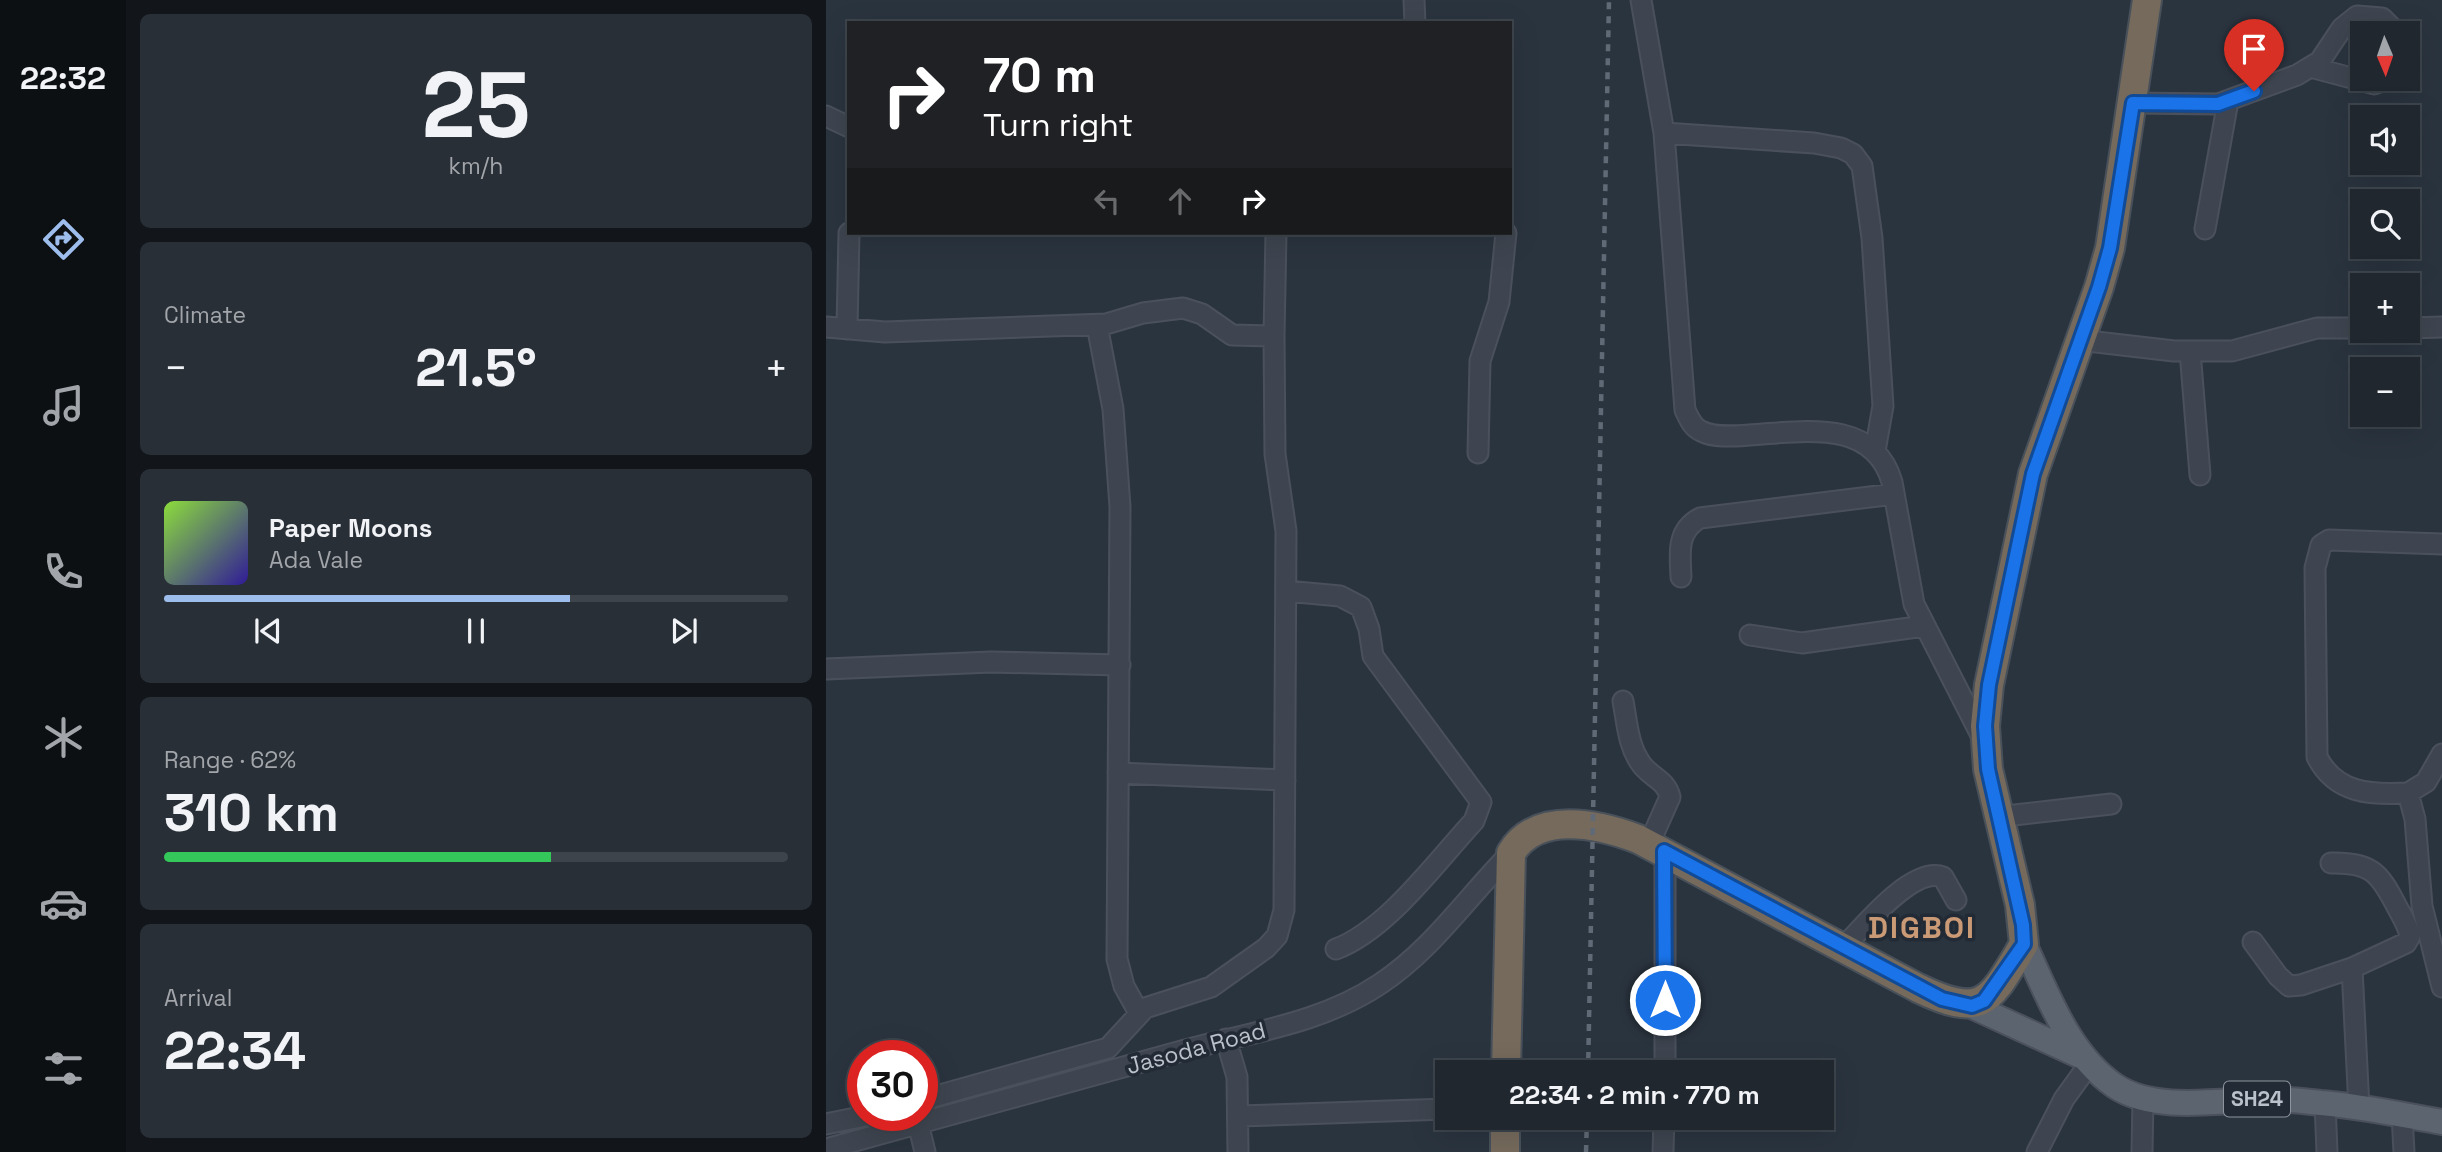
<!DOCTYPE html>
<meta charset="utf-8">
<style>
body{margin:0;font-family:"Space Grotesk",sans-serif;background:#282f37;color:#f1f3f6;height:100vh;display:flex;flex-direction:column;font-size:26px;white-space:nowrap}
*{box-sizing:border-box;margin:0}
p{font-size:23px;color:#a2a5aa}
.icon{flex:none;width:38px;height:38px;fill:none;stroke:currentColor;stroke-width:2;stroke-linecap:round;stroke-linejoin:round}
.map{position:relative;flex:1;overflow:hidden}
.side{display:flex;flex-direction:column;gap:14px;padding:14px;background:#12151a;width:700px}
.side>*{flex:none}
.hud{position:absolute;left:21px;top:21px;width:665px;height:214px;border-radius:0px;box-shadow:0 7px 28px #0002,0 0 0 2px #3d444b;background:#202124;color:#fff;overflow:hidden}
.needle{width:46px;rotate:178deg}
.tools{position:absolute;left:1524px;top:21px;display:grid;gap:14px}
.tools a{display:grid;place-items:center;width:70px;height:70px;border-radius:0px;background:#20272f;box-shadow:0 7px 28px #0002,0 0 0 2px #3d444b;font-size:35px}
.speed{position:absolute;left:21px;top:1040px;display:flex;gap:14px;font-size:35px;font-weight:700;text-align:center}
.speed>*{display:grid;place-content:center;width:91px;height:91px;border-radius:50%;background:#20272f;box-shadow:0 7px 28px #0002,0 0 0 2px #3d444b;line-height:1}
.speed .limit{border:10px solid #d22;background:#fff;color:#111}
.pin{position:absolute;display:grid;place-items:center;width:60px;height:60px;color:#fff;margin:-72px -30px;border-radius:50% 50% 50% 0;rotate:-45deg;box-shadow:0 0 7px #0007}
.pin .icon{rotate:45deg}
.me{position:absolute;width:77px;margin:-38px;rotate:0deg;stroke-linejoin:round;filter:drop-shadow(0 0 5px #0008)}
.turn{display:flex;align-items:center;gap:24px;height:147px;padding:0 21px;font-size:32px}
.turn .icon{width:91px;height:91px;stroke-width:2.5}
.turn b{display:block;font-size:49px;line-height:60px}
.lanes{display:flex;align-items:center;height:66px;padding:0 21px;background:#0003;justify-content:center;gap:35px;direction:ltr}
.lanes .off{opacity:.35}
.big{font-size:52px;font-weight:600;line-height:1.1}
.side .card{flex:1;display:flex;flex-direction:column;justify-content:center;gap:10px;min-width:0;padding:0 24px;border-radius:10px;background:#282f37}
.side .dial{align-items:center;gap:0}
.dial b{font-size:91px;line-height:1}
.song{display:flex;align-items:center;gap:21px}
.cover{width:84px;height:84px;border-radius:10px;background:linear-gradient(135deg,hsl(90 70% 55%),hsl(250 70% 35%))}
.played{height:7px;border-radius:4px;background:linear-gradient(90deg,#9dbdec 65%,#3d444b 65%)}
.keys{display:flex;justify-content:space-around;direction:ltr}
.heat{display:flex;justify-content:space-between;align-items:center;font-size:38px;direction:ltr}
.charge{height:10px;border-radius:5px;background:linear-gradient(90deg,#34c759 62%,#3d444b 0)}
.trip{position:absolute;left:609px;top:1060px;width:399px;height:70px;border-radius:0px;background:#20272f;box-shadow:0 7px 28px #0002,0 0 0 2px #3d444b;font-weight:600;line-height:70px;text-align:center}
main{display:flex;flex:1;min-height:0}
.menu{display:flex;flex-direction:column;width:126px;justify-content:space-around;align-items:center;background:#0d1013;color:#a2a5aa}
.menu .icon{width:49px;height:49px}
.menu .on{color:#9dbdec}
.menu b{font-size:32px;color:#f1f3f6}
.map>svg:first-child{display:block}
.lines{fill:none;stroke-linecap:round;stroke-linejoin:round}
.minor-casing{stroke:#4b515c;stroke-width:23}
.major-casing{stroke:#4b515c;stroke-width:28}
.highway-casing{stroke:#48505a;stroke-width:32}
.minor{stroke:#3e4550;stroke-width:19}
.major{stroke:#5c656f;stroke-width:24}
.highway{stroke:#756a5c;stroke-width:28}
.rail{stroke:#606a76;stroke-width:4.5;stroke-dasharray:7 7;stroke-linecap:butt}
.route-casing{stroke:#114b97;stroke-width:18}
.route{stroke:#1a73e8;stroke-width:12}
.labels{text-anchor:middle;stroke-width:7;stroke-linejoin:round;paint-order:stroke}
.shield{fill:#222a35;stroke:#8d949d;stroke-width:2}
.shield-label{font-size:21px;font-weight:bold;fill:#bbc1ca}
.street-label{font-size:23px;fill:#bbc1ca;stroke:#222a35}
.district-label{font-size:30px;font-weight:bold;letter-spacing:2px;fill:#ca9975;stroke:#222a35}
</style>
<main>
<nav class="menu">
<b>22:32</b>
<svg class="icon on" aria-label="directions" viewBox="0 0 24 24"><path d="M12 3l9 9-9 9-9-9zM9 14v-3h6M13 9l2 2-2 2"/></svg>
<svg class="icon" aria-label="music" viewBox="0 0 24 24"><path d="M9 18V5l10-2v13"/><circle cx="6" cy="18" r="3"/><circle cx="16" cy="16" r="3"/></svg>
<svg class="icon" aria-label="phone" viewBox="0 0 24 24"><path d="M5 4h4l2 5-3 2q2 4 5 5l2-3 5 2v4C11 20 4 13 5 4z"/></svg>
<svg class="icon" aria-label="climate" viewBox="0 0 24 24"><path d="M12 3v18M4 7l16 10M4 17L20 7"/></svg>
<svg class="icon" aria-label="car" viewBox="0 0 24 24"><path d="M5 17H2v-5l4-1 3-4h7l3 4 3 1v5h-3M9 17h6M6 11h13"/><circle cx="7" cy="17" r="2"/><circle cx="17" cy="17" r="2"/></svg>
<svg class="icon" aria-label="filters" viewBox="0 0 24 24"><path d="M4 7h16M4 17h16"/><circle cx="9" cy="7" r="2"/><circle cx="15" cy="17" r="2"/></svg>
</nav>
<section class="side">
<div class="card dial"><b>25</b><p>km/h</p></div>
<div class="card"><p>Climate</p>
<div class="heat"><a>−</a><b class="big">21.5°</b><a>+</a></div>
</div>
<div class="card">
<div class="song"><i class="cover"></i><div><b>Paper Moons</b><p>Ada Vale</p></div></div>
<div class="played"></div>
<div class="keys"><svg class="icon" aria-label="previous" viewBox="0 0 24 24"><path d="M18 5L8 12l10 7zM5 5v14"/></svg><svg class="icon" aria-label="pause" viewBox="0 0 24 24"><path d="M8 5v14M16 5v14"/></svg><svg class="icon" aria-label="next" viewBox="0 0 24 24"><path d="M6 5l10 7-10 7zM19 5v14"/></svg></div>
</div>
<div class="card"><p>Range · 62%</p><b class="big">310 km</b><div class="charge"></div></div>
<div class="card"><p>Arrival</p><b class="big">22:34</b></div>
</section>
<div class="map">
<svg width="1616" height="1152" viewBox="0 0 1616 1152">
<rect width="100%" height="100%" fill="#2a343f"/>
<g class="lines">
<defs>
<path id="minor" d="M588 0 589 23
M815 0 838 133 859 410C863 418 866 427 875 431 888 438 909 436 923 435 975 432 1047 417 1066 482L1088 604 1158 741
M1488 68 1548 84 1562 79
M1307 103 1392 104 1471 75 1494 61 1516 28 1531 16 1556 18 1571 33
M0 116 23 127
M838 133 988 143 1015 148 1027 154 1036 166 1046 238 1057 406 1049 451
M1379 229 1402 101
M271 325 287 409 294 507 291 959 298 986 313 1013
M0 327 59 332 280 324 317 313 357 308 376 314 406 335 448 336 450 233
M1582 328 1616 327
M21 329 23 233
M1253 340 1348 351H1406L1491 328H1536
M1364 351 1374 475
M652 453 654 361 673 302 680 233
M855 577C854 554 850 531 874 518L1068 494
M460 591 514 596 535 607 543 629 547 656 655 802 648 821C610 862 561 930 510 949
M924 635 976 643 1098 626
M0 669 165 662 294 665
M797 701C801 722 802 747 816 765 826 778 840 780 844 797L823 844
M1616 754 1600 782 1582 793 1589 819 1596 906 1616 987
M292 773 459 780
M1582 793C1545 795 1510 794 1491 757L1489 568 1495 545 1503 540 1616 544
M1171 817 1285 804
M839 851V1073
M1505 863C1544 862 1553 872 1570 905 1575 915 1582 925 1584 936L1580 943 1526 968 1533 1108
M1427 942 1452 976 1463 986 1475 985 1526 968
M1018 947C1036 928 1087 865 1117 877L1130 900
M400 1039 411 1077 412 1152
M96 1100 282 1048 319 1008 385 987 440 948 451 936 458 910 460 531 449 454 448 336
M1499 1103 1501 1152
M1576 1115 1578 1152
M413 1116 621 1109
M92 1123 99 1152
M0 1124 44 1115
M0 1149C120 1116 239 1083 359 1050 426 1032 496 1023 554 984 607 949 642 896 685 853
M837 1152 838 1118
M1211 1152 1238 1099 1264 1063
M1316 1152 1317 1098"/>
<path id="major" d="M1198 944C1221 993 1242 1054 1289 1086 1330 1113 1395 1100 1441 1099 1459 1099 1477 1101 1495 1103 1535 1106 1576 1115 1616 1122
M1146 1006 1257 1057"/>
<path id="highway" d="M680 1073 685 853C711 810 773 824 812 839L1092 988C1158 1020 1164 1001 1198 944L1194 905 1162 769 1159 726 1163 685 1207 474 1273 287 1284 248 1321 0
M679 1152V1118"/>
</defs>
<use href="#minor" class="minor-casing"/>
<use href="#major" class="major-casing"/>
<use href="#highway" class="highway-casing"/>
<use href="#minor" class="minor"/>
<use href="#major" class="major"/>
<use href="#highway" class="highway"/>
<path class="rail" d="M762 1073 783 0
M760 1152 761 1118"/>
</g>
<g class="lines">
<defs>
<path id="route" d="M839 1000 838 851 1116 999 1146 1006 1158 1001 1198 944 1197 925 1162 769 1159 726 1163 685 1207 474 1273 287 1284 248 1307 103 1392 104 1428 91"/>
</defs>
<use href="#route" class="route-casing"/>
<use href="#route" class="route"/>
</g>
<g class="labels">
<rect class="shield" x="1398" y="1081.5" width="66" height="35" rx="5"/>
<g class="shield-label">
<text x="1431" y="1106">SH24</text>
</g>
<g class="street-label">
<text transform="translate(370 1048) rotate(-15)" y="8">Jasoda Road</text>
</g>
<g class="district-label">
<text x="1096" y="938">DIGBOI</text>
</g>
</g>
</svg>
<div class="tools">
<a><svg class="needle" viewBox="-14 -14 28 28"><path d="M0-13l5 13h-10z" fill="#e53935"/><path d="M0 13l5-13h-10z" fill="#a2a5aa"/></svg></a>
<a><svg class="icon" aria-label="sound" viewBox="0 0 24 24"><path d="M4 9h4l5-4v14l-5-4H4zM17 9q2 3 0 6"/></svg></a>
<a><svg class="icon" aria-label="search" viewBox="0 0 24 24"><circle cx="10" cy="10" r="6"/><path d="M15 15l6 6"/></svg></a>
<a>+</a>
<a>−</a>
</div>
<div class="speed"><div class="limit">30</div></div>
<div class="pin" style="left:1428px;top:91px;background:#d93025"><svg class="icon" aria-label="arrive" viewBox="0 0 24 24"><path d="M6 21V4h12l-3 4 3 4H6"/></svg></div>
<svg class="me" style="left:839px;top:1000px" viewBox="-20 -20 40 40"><circle r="17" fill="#1a73e8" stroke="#fff" stroke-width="3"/><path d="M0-11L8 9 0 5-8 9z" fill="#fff"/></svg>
<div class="trip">22:34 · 2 min · 770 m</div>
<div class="hud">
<div class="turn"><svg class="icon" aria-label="right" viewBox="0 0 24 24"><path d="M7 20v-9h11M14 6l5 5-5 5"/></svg><div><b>70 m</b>Turn right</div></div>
<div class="lanes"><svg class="icon off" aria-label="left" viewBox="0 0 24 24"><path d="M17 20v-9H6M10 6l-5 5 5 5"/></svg><svg class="icon off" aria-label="ahead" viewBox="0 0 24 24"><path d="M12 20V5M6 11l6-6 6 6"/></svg><svg class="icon" aria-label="right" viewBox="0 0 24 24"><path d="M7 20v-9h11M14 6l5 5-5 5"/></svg></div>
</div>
</div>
</main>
